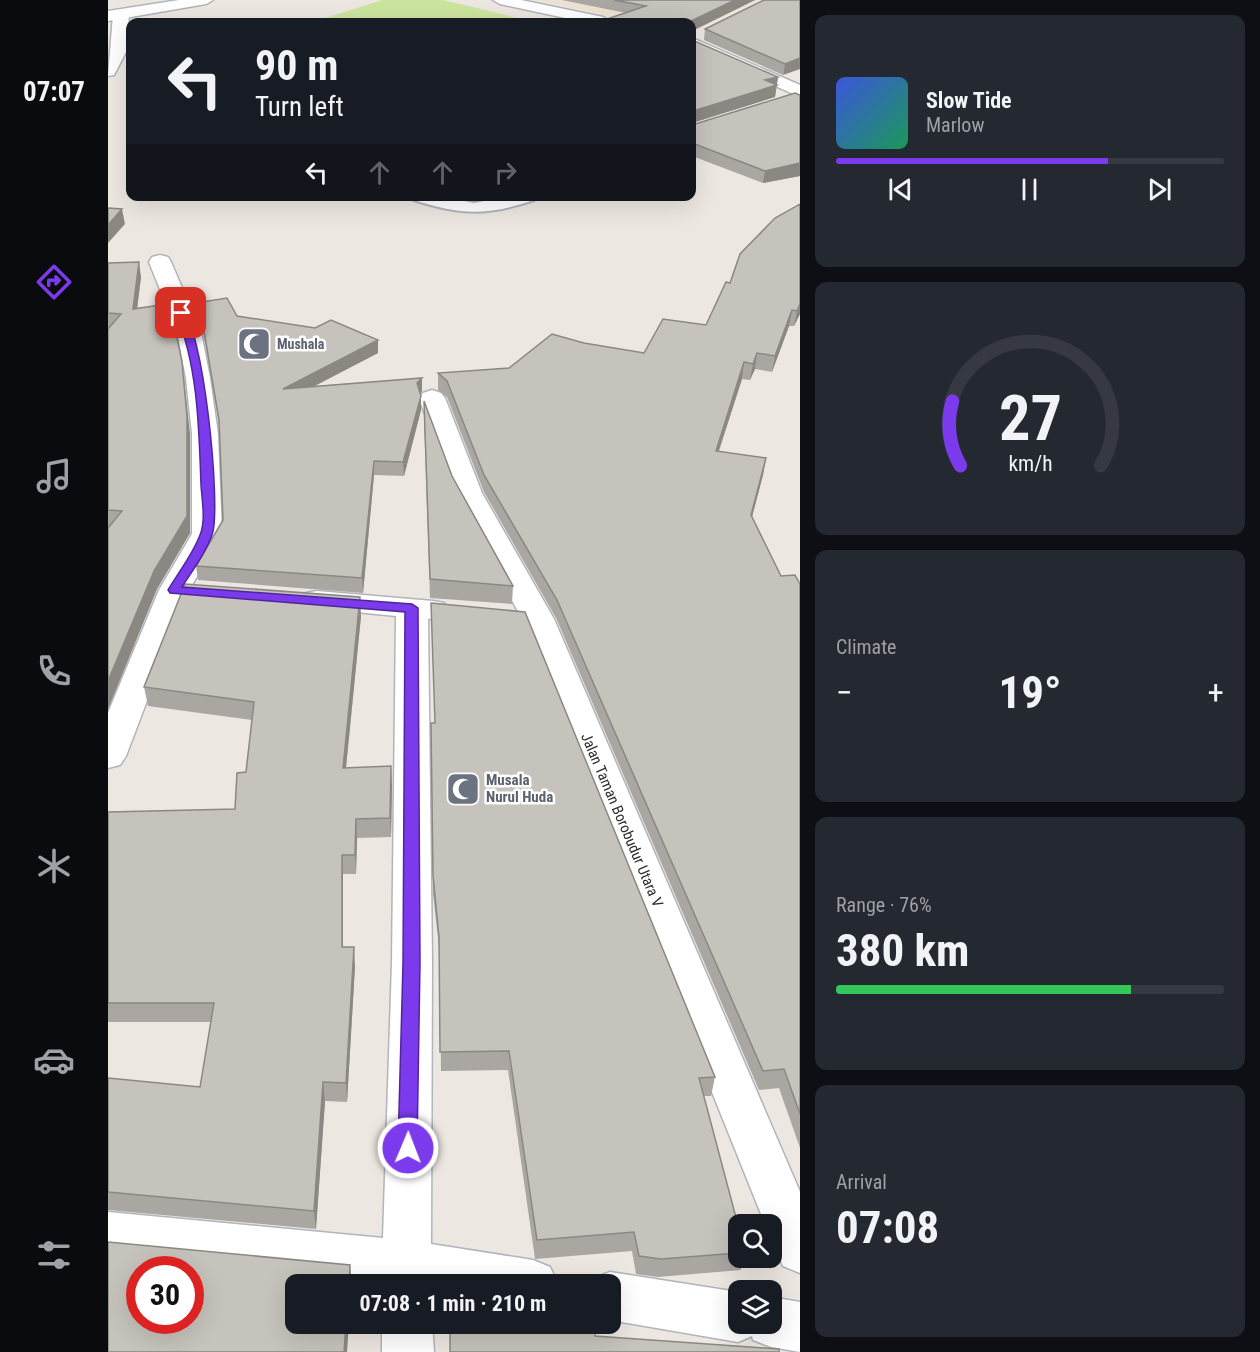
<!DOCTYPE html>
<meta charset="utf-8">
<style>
body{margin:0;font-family:"Roboto Condensed",sans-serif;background:#242831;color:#f1f3f6;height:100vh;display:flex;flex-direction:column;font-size:22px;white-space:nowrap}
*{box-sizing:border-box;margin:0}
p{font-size:20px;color:#9ea1a6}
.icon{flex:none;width:33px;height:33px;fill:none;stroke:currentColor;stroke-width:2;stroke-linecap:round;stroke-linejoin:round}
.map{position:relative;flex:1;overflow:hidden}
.sheet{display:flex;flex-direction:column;gap:15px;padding:15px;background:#0d0f14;width:460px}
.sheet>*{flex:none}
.hud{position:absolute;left:18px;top:18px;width:570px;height:183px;border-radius:12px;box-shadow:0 6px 24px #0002;background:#171b24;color:#f1f3f6;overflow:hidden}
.fabs{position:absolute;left:620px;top:1214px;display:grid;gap:12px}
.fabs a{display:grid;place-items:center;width:54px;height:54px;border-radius:12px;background:#171b24;box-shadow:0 6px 24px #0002;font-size:30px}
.speed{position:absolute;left:18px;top:1256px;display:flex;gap:12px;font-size:30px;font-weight:700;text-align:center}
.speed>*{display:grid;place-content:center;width:78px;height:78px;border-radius:50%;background:#171b24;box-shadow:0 6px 24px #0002;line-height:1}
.speed .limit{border:9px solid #d22;background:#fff;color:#111}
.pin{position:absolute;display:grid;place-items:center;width:51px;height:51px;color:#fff;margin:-26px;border-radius:12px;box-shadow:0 3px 9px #0006}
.me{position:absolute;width:66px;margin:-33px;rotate:1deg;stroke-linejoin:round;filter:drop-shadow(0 0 4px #0008)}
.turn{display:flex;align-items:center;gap:21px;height:126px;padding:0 30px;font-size:27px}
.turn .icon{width:78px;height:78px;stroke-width:2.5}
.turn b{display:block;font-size:42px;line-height:51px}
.lanes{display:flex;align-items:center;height:57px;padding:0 30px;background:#0003;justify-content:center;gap:30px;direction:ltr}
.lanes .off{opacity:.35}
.big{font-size:45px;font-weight:700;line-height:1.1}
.sheet .widget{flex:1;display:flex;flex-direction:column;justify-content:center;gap:9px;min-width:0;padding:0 21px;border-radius:12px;background:#242831}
.sheet .dial{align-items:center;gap:0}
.dial svg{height:156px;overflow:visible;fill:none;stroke:#363941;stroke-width:7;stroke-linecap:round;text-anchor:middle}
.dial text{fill:#f1f3f6;stroke:none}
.song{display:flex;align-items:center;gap:18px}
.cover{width:72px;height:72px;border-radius:9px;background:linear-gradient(135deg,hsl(230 70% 55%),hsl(150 70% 35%))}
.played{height:6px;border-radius:3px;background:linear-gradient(90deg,#7c3aed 70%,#363941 70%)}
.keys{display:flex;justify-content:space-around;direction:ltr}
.heat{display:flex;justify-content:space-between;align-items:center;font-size:33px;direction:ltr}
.charge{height:9px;border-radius:4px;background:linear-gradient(90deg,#34c759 76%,#363941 0)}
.trip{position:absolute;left:177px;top:1274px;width:336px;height:60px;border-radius:12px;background:#171b24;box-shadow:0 6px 24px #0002;font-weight:700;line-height:60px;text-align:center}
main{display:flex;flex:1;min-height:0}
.tab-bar{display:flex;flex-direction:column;width:108px;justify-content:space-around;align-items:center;background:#090b0e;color:#9ea1a6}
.tab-bar .icon{width:42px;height:42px}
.tab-bar .current{color:#7c3aed}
.tab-bar b{font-size:27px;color:#f1f3f6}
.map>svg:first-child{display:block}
.education{fill:#ede2d2}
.pitch{fill:#cce59e}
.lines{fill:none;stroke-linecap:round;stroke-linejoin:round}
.lane-casing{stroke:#b1b4bc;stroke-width:4}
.street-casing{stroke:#b1b4bc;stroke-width:3}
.secondary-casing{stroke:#b1b4bc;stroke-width:3}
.lane{fill:#fff;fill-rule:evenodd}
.street{fill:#fff;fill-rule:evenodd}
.secondary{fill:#fff;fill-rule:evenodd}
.wall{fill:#aaa7a2}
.shaded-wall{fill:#8b8884}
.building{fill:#c6c2bc;stroke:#8b8884;stroke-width:1.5;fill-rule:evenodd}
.route{fill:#7c3aed;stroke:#51269a;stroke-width:1.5}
.labels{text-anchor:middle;stroke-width:5;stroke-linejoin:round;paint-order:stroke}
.far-worship-label{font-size:14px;font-weight:bold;fill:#5b616d;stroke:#fff;text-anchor:start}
.worship-label{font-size:15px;font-weight:bold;fill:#5b616d;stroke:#fff;text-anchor:start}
.street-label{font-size:15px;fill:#2d2d2d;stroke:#fff}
</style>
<main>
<nav class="tab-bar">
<b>07:07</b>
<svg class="icon current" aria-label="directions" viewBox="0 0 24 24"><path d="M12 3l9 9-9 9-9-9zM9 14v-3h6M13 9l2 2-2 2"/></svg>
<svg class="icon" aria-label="music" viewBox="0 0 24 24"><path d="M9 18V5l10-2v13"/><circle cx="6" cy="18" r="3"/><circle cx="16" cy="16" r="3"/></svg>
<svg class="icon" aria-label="phone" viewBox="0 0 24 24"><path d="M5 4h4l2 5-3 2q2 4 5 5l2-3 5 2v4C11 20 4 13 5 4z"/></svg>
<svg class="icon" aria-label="climate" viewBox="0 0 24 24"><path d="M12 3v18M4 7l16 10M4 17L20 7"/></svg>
<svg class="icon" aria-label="car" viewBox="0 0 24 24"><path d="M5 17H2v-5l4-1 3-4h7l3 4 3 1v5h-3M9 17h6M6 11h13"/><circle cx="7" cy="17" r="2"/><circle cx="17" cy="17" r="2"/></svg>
<svg class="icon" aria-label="filters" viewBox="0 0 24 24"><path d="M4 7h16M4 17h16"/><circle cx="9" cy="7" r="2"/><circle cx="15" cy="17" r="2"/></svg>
</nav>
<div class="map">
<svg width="692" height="1352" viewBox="0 0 692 1352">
<rect width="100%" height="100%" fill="#ede7e1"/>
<path class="education" d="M427 0H652L584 32V22H532Z"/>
<path class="pitch" d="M274 0H335L414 19 405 22 208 21Z"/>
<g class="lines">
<defs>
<path id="lane" d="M304 196H331L366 203 402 196H428L426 200C380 216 352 215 306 200Z"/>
<path id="street" d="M385 0H413L495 17 503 22H476L392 4Z
M13 10 21 15 18 52 6 75 0 76 5 15Z
M584 38 692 85V97L584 49Z
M52 255 60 257 63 262 93 332 102 378 110 434 114 534 81 590 18 756 12 765 0 768V713L51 590 84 534V434L78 378 69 332 41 262 44 257Z
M324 390 333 393 337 398 374 493 446 619 692 1192V1273L675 1266 663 1238V1224H657L414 619 346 493 311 398 315 393Z
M209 591 325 601 336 603 341 610 336 617 320 619 324 962 323 1244 425 1260 442 1267 450 1284H273L0 1258V1212L275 1238 284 962 288 616 198 607 194 600 198 593Z
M502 1272 630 1292V1323H663V1297L692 1302V1352L663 1347 645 1340 644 1336 630 1342 502 1320V1284H482L484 1279Z
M274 1323H324L326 1352H274Z"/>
<path id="secondary" d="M71 0H105L98 4 0 21V11Z"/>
</defs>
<use href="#lane" class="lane-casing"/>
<use href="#street" class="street-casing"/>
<use href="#secondary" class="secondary-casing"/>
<use href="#lane" class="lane"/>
<use href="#street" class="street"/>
<use href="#secondary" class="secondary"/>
</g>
<path class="wall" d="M454 0H647L584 31V40L670 77 667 97 584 123V125L692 95V176L655 183 584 156V22L518 13Z
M692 0 675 75 596 40 597 29Z
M692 204V314L686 326H681L664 372 647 369 642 380 634 379 611 451 658 458 655 475 644 517 673 576 692 584V1148L671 1088 651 1090 448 618 376 492 339 397 330 390V373L401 368 476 343 536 353 598 325 622 283Z
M0 263 33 277 29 309 82 434V533L49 589 0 709Z
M87 303 129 316 270 340V353L206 386 314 378V391L312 394 313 410 296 476 266 475 255 593 90 580 88 566 115 520 111 425 95 332 88 315Z
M316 419 344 476 405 586 404 604 322 598Z
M253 616 238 768 284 785 283 837 249 838 248 874H235V947L247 966 239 1102 217 1101 208 1229 0 1210V1078L92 1087 103 1022H0V812L127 809 138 772 144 720 40 706 36 687Z
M323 723H327L607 1077 603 1096H596L630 1225V1257H636L633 1270 550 1277 528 1274 524 1251 427 1259 400 1070 333 1071 332 956 325 894Z"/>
<path class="shaded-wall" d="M627 0H647L584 31 583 21Z
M692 58V69L675 75 677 64Z
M670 77 667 97 584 123 585 111 657 80Z
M692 163V176L655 183 657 171Z
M14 209 17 224 0 243V225Z
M31 262 33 277 27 325 25 309Z
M692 304V314L686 326 689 311Z
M684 310 681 326 664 372 667 356Z
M270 340V353L176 402 175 389Z
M649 353 647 369 642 380 645 364Z
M636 362 634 379 605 468 608 451Z
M76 378 82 434V533L49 589 0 709V681Z
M314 378V391L309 397V383Z
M313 396V410L296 476 295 462Z
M658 458 655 475 640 532 643 515Z
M266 461V475L255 593 254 578Z
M252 597 253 616 236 787 235 768Z
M283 766 284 785 283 837 282 818Z
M248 819 249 838 248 874 247 855Z
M234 855 235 874V966L234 947Z
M246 947 247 966 239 1102 238 1083Z
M215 1082 217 1101 208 1229 206 1211Z
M242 1265 244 1284H241Z
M238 1323H241L239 1352H236Z"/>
<path class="building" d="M506 0H627L583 21V22H490L538 6Z
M656 0H692V58L677 64 597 29Z
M584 31V40L670 77 657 80 669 85 585 111 584 125 687 93 692 95V163L657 171 584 143Z
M692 204V304L689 311 684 310 667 356 649 353 645 364 636 362 608 451 658 458 643 515 673 576 687 575 692 584V1114L676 1069 655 1071 449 600 376 475 339 381 330 373 401 368 444 334 476 343 536 353 555 319 598 325 618 282 622 283 632 254 667 218Z
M0 208 14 209 0 225Z
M31 262 25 309 59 304 65 317 74 362 79 417V516L46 571 0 681V528L14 511 0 510V329L13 314 0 313V263Z
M119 298 129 316 207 328 223 320 270 340 175 389 314 378 309 383 313 396 295 462 266 461 254 578 88 566 115 520 111 420 94 319 87 303Z
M316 401 344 476 405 586 322 579Z
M77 584 252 597 235 768 283 766 282 818 248 819 247 855H234V947H246L238 1083 215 1082 206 1211 0 1192V1078L92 1087 106 1003H0V812L127 809 129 773 138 772 146 702 36 687Z
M323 603 417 612 607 1077 591 1078 630 1225V1253L553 1259 531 1256 526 1232 429 1240 401 1051 332 1052 331 937 325 875 323 723H327Z
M0 1242 242 1265 241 1284H188V1323H238L236 1352H0ZM32 1269H82V1320H32Z
M342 1323H486L487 1336 671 1349V1352H342Z"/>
<path class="route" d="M73 310C95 320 114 510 104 535 98 553 84 571 74 587L304 604 310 608 312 963 309 1148 306 1154 300 1156 293 1154 290 1148 295 963 297 612 62 593 60 590C70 573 85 554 92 535 98 521 94 500 93 485 91 428 90 367 68 313Z"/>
<defs>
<symbol id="mosque-square" viewBox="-11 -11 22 22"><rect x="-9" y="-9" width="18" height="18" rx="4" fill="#6b7280" stroke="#fff"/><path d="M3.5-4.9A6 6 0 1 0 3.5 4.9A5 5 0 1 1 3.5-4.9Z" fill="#fff"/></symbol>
</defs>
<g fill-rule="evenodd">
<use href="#mosque-square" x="127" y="325" width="38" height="38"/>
<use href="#mosque-square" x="336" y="770" width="38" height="38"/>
</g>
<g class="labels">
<g class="far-worship-label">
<text x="169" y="349">Mushala</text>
</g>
<g class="worship-label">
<text x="378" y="785">Musala<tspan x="378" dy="17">Nurul Huda</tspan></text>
</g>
<g class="street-label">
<text transform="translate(514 820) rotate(67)" y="5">Jalan Taman Borobudur Utara V</text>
</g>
</g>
</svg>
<div class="fabs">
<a><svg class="icon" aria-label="search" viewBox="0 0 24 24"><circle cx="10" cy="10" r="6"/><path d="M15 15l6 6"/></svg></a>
<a><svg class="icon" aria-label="layers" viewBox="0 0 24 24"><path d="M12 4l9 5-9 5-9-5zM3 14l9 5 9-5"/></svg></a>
</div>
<div class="speed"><div class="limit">30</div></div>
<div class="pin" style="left:73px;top:313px;background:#d93025"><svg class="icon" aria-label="arrive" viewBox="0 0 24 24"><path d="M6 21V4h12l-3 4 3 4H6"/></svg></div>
<svg class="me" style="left:300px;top:1148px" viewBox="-20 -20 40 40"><circle r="17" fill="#7c3aed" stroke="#fff" stroke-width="3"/><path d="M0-11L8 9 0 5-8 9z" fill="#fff"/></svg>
<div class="trip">07:08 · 1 min · 210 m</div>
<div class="hud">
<div class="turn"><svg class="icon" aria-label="left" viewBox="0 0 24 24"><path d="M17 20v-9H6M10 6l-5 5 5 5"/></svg><div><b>90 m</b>Turn left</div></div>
<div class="lanes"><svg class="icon" aria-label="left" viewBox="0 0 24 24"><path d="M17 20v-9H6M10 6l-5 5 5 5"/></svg><svg class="icon off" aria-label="ahead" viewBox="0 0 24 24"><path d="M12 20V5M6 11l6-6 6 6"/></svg><svg class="icon off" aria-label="ahead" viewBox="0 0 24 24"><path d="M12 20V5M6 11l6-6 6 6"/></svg><svg class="icon off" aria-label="right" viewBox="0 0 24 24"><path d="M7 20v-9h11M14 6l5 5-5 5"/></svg></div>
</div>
</div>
<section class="sheet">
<div class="widget">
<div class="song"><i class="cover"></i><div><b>Slow Tide</b><p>Marlow</p></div></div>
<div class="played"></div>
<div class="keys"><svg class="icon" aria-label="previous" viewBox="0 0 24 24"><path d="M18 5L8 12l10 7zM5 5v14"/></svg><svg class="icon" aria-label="pause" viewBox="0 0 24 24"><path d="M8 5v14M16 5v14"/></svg><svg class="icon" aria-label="next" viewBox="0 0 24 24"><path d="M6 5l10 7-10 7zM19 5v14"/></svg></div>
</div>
<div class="widget dial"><svg viewBox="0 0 100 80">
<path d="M14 69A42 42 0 1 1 86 69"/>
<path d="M14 69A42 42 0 0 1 10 36" stroke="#7c3aed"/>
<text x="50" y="56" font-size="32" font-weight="700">27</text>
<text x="50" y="72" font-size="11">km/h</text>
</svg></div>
<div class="widget"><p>Climate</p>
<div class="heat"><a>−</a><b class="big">19°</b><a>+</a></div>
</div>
<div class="widget"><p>Range · 76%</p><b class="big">380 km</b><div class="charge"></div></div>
<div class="widget"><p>Arrival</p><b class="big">07:08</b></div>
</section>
</main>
